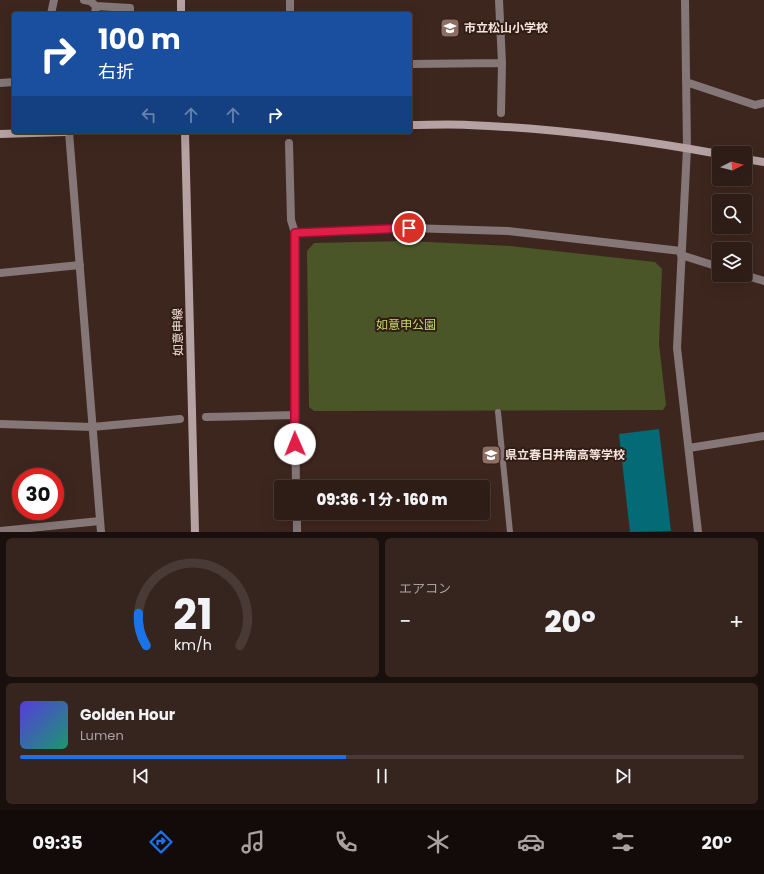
<!DOCTYPE html>
<html lang="ja">
<meta charset="utf-8">
<style>
body{margin:0;font-family:Poppins,"Noto Sans JP",sans-serif;background:#36251f;color:#f1f3f6;height:100vh;display:flex;flex-direction:column;font-size:15px;white-space:nowrap}
*{box-sizing:border-box;margin:0}
p{font-size:13px;color:#a7a1a1}
.icon{flex:none;width:22px;height:22px;fill:none;stroke:currentColor;stroke-width:2;stroke-linecap:round;stroke-linejoin:round}
.map{position:relative;height:532px;overflow:hidden}
.panel{display:flex;flex-direction:column;gap:6px;padding:6px;background:#190f0c;flex:1}
.panel>*{flex:none}
.hud{position:absolute;left:12px;top:12px;width:400px;height:122px;border-radius:4px;box-shadow:0 4px 16px #0002,0 0 0 1px #493a35;background:#1a4fa0;color:#fff;overflow:hidden}
.needle{width:26px;rotate:84deg}
.tools{position:absolute;left:712px;top:146px;display:grid;gap:8px}
.tools a{display:grid;place-items:center;width:40px;height:40px;border-radius:4px;background:#2e1c16;box-shadow:0 4px 16px #0002,0 0 0 1px #493a35;font-size:20px}
.speed{position:absolute;left:12px;top:468px;display:flex;gap:8px;font-size:20px;font-weight:700;text-align:center}
.speed>*{display:grid;place-content:center;width:52px;height:52px;border-radius:50%;background:#2e1c16;box-shadow:0 4px 16px #0002,0 0 0 1px #493a35;line-height:1}
.speed .limit{border:6px solid #d22;background:#fff;color:#111}
.pin{position:absolute;display:grid;place-items:center;width:34px;height:34px;color:#fff;margin:-17px;border:2px solid #fff;border-radius:50%;box-shadow:0 1px 4px #0007}
.me{position:absolute;width:44px;margin:-22px;rotate:359deg;stroke-linejoin:round;filter:drop-shadow(0 0 3px #0008)}
.turn{display:flex;align-items:center;gap:14px;height:84px;padding:0 20px;font-size:18px}
.turn .icon{width:52px;height:52px;stroke-width:2.5}
.turn b{display:block;font-size:28px;line-height:34px}
.lanes{display:flex;align-items:center;height:38px;padding:0 20px;background:#0003;justify-content:center;gap:20px;direction:ltr}
.lanes .off{opacity:.35}
.big{font-size:30px;font-weight:800;line-height:1.1}
.panel .card{flex:1;display:flex;flex-direction:column;justify-content:center;gap:6px;min-width:0;padding:0 14px;border-radius:6px;background:#36251f}
.panel .dial{align-items:center;gap:0}
.dial svg{height:104px;overflow:visible;fill:none;stroke:#493a35;stroke-width:7;stroke-linecap:round;text-anchor:middle}
.dial text{fill:#f1f3f6;stroke:none}
.song{display:flex;align-items:center;gap:12px}
.cover{width:48px;height:48px;border-radius:6px;background:linear-gradient(135deg,hsl(250 70% 55%),hsl(160 70% 35%))}
.played{height:4px;border-radius:2px;background:linear-gradient(90deg,#1a73e8 45%,#493a35 45%)}
.keys{display:flex;justify-content:space-around;direction:ltr}
.heat{display:flex;justify-content:space-between;align-items:center;font-size:22px;direction:ltr}
.panel .tiles{flex:1;display:grid;gap:6px;grid-template-columns:1fr 1fr}
.card:last-child{grid-column:span 2}
.trip{position:absolute;left:274px;top:480px;width:216px;height:40px;border-radius:4px;background:#2e1c16;box-shadow:0 4px 16px #0002,0 0 0 1px #493a35;font-weight:800;line-height:40px;text-align:center}
.menu{display:flex;height:64px;justify-content:space-around;align-items:center;background:#120b09;color:#a7a1a1}
.menu .icon{width:28px;height:28px}
.menu .selected{color:#1a73e8}
.menu b{font-size:18px;color:#f1f3f6}
.map>svg:first-child{display:block}
.green{fill:#4b5628}
.water{fill:#036a76}
.lines{fill:none;stroke-linecap:round;stroke-linejoin:round}
.lane{stroke:#857778;stroke-width:6}
.street{stroke:#857778;stroke-width:8}
.secondary{stroke:#b7a2a3;stroke-width:8}
.route-casing{stroke:#92132f;stroke-width:10}
.route{stroke:#e11d48;stroke-width:7}
.labels{text-anchor:middle;stroke-width:4;stroke-linejoin:round;paint-order:stroke}
.poi-label{font-size:12px;font-weight:bold;fill:#f5e5df;stroke:#321d14;text-anchor:start}
.park-label{font-size:12px;fill:#c2dc75;stroke:#321d14}
.street-label{font-size:12px;fill:#f5e5df;stroke:#321d14}
</style>
<div class="map">
<svg width="764" height="532" viewBox="0 0 764 532">
<rect width="100%" height="100%" fill="#3d261e"/>
<path class="green" d="M407 241 510 246 655 262 662 269 659 344 666 405 663 410 314 411 309 407 307 251 314 243Z"/>
<path class="water" d="M659 429 671 531 630 532 619 434Z"/>
<g class="lines">
<path class="lane" d="M498 412 510 532"/>
<path class="street" d="M84 0 90 1 96 6 130 8V14
M290 0V14
M499 0 502 63 501 113
M685 0 687 148 677 348 698 532
M51 14 54 0
M95 14 96 6
M410 64 502 63
M686 82 755 105 764 103
M0 83 14 82
M69 132 101 532
M289 143 291 220 295 233V415L296 487
M295 233 409 228 508 231 681 251
M681 255 719 267
M0 273 80 265
M744 275 764 281
M206 417 295 415
M0 424 92 427 180 419
M689 448 764 436
M297 513V532
M0 531 100 521"/>
<path class="secondary" d="M181 0V14
M410 125C429 125 449 124 468 125 552 128 636 139 719 154
M185 132 195 532
M0 134 65 132
M745 159 764 162"/>
</g>
<g class="lines">
<defs>
<path id="route" d="M295 444V233L409 228"/>
</defs>
<use href="#route" class="route-casing"/>
<use href="#route" class="route"/>
</g>
<defs>
<symbol id="school-square" viewBox="-11 -11 22 22"><rect x="-9" y="-9" width="18" height="18" rx="4" fill="#8d6e63" stroke="#321d14"/><path d="M0-5L7-2L0 1L-7-2ZM-4 1L0 2.5L4 1V4Q0 6-4 4Z" fill="#fff"/></symbol>
</defs>
<g fill-rule="evenodd">
<use href="#school-square" x="439" y="17" width="22" height="22"/>
<use href="#school-square" x="480" y="444" width="22" height="22"/>
</g>
<g class="labels">
<g class="poi-label">
<text x="464" y="32">市立松山小学校</text>
<text x="505" y="459">県立春日井南高等学校</text>
</g>
<g class="park-label">
<text x="406" y="329">如意申公園</text>
</g>
<g class="street-label">
<text transform="translate(178 332) rotate(-91)" y="4">如意申線</text>
</g>
</g>
</svg>
<div class="tools">
<a><svg class="needle" viewBox="-14 -14 28 28"><path d="M0-13l5 13h-10z" fill="#e53935"/><path d="M0 13l5-13h-10z" fill="#a7a1a1"/></svg></a>
<a><svg class="icon" aria-label="search" viewBox="0 0 24 24"><circle cx="10" cy="10" r="6"/><path d="M15 15l6 6"/></svg></a>
<a><svg class="icon" aria-label="layers" viewBox="0 0 24 24"><path d="M12 4l9 5-9 5-9-5zM3 14l9 5 9-5"/></svg></a>
</div>
<div class="speed"><div class="limit">30</div></div>
<div class="pin" style="left:409px;top:228px;background:#d93025"><svg class="icon" aria-label="arrive" viewBox="0 0 24 24"><path d="M6 21V4h12l-3 4 3 4H6"/></svg></div>
<svg class="me" style="left:295px;top:444px" viewBox="-20 -20 40 40"><circle r="19" fill="#fff"/><path d="M0-13L10 11 0 6-10 11z" fill="#e11d48"/></svg>
<div class="trip">09:36 · 1 分 · 160 m</div>
<div class="hud">
<div class="turn"><svg class="icon" aria-label="right" viewBox="0 0 24 24"><path d="M7 20v-9h11M14 6l5 5-5 5"/></svg><div><b>100 m</b>右折</div></div>
<div class="lanes"><svg class="icon off" aria-label="left" viewBox="0 0 24 24"><path d="M17 20v-9H6M10 6l-5 5 5 5"/></svg><svg class="icon off" aria-label="ahead" viewBox="0 0 24 24"><path d="M12 20V5M6 11l6-6 6 6"/></svg><svg class="icon off" aria-label="ahead" viewBox="0 0 24 24"><path d="M12 20V5M6 11l6-6 6 6"/></svg><svg class="icon" aria-label="right" viewBox="0 0 24 24"><path d="M7 20v-9h11M14 6l5 5-5 5"/></svg></div>
</div>
</div>
<section class="panel">
<div class="tiles">
<div class="card dial"><svg viewBox="0 0 100 80">
<path d="M14 69A42 42 0 1 1 86 69"/>
<path d="M14 69A42 42 0 0 1 8 44" stroke="#1a73e8"/>
<text x="50" y="56" font-size="32" font-weight="700">21</text>
<text x="50" y="72" font-size="11">km/h</text>
</svg></div>
<div class="card"><p>エアコン</p>
<div class="heat"><a>−</a><b class="big">20°</b><a>+</a></div>
</div>
<div class="card">
<div class="song"><i class="cover"></i><div><b>Golden Hour</b><p>Lumen</p></div></div>
<div class="played"></div>
<div class="keys"><svg class="icon" aria-label="previous" viewBox="0 0 24 24"><path d="M18 5L8 12l10 7zM5 5v14"/></svg><svg class="icon" aria-label="pause" viewBox="0 0 24 24"><path d="M8 5v14M16 5v14"/></svg><svg class="icon" aria-label="next" viewBox="0 0 24 24"><path d="M6 5l10 7-10 7zM19 5v14"/></svg></div>
</div>
</div>
</section>
<nav class="menu">
<b>09:35</b>
<svg class="icon selected" aria-label="directions" viewBox="0 0 24 24"><path d="M12 3l9 9-9 9-9-9zM9 14v-3h6M13 9l2 2-2 2"/></svg>
<svg class="icon" aria-label="music" viewBox="0 0 24 24"><path d="M9 18V5l10-2v13"/><circle cx="6" cy="18" r="3"/><circle cx="16" cy="16" r="3"/></svg>
<svg class="icon" aria-label="phone" viewBox="0 0 24 24"><path d="M5 4h4l2 5-3 2q2 4 5 5l2-3 5 2v4C11 20 4 13 5 4z"/></svg>
<svg class="icon" aria-label="climate" viewBox="0 0 24 24"><path d="M12 3v18M4 7l16 10M4 17L20 7"/></svg>
<svg class="icon" aria-label="car" viewBox="0 0 24 24"><path d="M5 17H2v-5l4-1 3-4h7l3 4 3 1v5h-3M9 17h6M6 11h13"/><circle cx="7" cy="17" r="2"/><circle cx="17" cy="17" r="2"/></svg>
<svg class="icon" aria-label="filters" viewBox="0 0 24 24"><path d="M4 7h16M4 17h16"/><circle cx="9" cy="7" r="2"/><circle cx="15" cy="17" r="2"/></svg>
<b>20°</b>
</nav>
